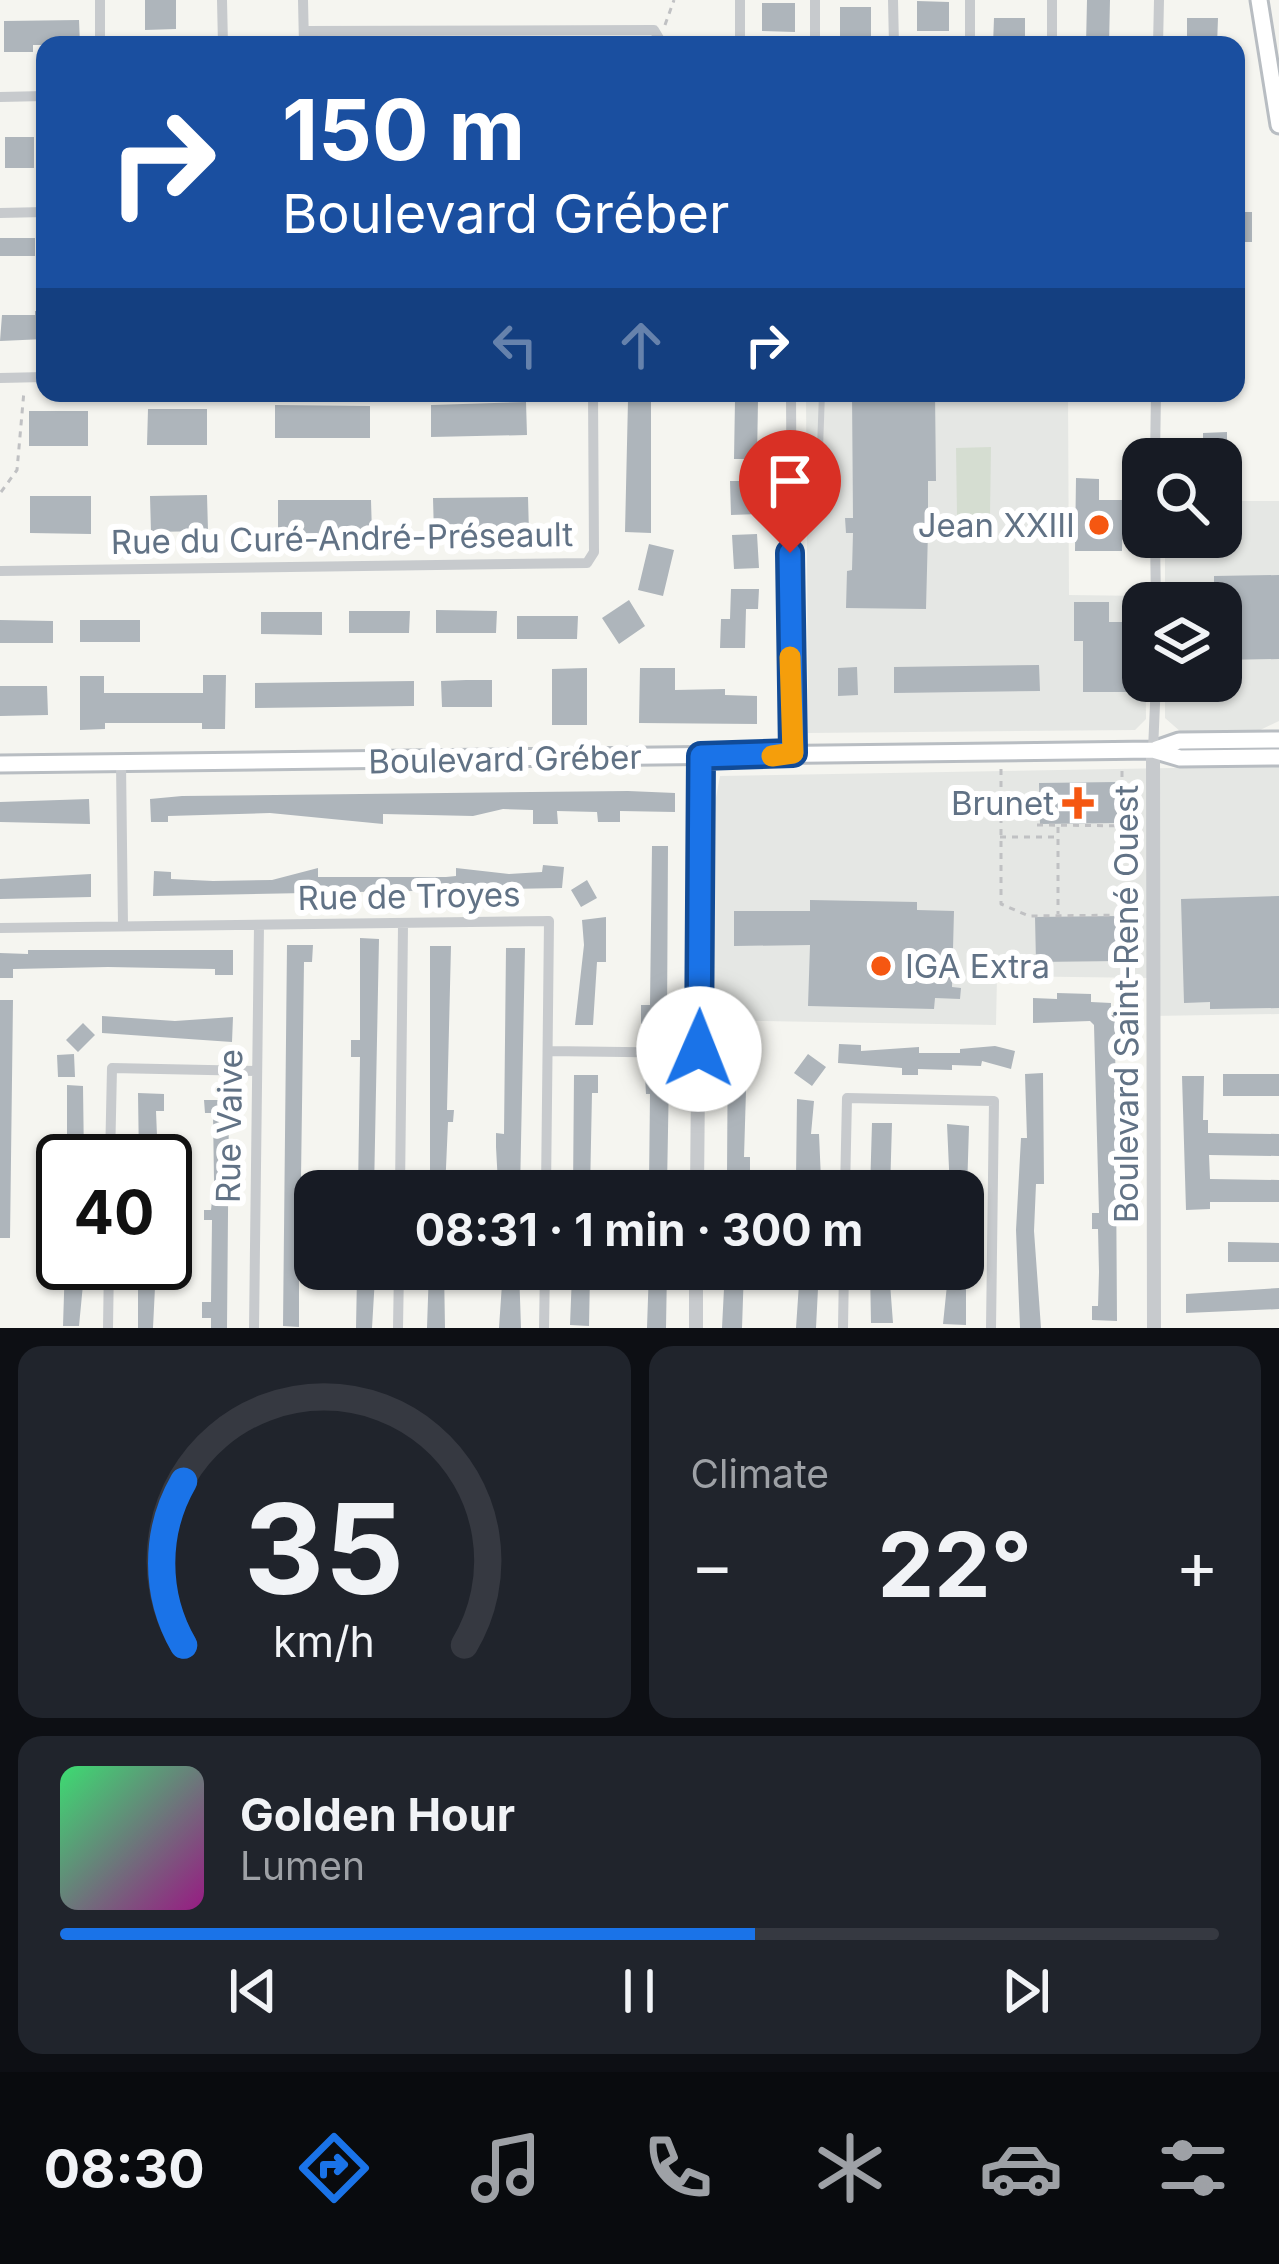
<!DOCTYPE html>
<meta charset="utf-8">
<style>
body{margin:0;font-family:Inter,sans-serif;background:#20242c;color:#f1f3f6;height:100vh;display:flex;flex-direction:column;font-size:45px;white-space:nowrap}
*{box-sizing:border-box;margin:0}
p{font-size:39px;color:#9ea1a6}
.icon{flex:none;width:66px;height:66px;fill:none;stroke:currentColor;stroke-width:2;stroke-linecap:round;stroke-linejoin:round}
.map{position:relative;height:1328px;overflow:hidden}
.sheet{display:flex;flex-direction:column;gap:18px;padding:18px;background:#0d0f14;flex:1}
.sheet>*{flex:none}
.guide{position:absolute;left:36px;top:36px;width:1209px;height:366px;border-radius:24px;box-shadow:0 3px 9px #0004;background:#1a4fa0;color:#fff;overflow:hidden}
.controls{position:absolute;left:1122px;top:438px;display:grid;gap:24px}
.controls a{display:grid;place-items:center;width:120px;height:120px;border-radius:24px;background:#171b24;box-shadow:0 3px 9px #0004;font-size:60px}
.speed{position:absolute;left:36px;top:1134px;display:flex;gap:24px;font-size:60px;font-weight:700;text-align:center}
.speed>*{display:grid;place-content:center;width:156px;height:156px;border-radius:50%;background:#171b24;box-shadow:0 3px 9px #0004;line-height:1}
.speed .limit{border:6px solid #111;border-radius:18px;background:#fff;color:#111}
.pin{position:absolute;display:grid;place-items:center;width:102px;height:102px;color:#fff;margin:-123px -51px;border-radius:50% 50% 50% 0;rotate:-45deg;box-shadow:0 0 12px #0007}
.pin .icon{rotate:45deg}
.me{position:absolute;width:132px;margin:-66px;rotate:1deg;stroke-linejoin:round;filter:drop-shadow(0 0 9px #0008)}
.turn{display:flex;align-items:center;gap:42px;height:252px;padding:0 48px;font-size:54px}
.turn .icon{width:156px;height:156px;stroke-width:2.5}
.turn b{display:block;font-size:84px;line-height:102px}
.lanes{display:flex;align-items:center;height:114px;padding:0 48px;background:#0003;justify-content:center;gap:60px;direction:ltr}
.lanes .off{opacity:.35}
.big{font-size:90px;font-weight:700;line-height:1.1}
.sheet .tile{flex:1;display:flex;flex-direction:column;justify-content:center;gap:18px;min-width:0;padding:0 42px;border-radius:24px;background:#20242c}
.sheet .dial{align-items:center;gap:0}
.dial svg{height:312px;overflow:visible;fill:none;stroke:#363941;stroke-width:7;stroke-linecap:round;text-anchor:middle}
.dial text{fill:#f1f3f6;stroke:none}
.song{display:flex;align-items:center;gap:36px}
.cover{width:144px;height:144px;border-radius:18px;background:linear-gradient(135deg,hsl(140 70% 55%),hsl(310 70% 35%))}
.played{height:12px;border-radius:6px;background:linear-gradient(90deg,#1a73e8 60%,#363941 60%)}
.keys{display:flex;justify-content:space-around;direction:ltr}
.heat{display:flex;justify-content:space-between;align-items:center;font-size:66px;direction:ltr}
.sheet .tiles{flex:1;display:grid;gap:18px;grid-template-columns:1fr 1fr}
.tile:last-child{grid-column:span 2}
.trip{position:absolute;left:294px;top:1170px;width:690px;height:120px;border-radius:24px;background:#171b24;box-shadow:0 3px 9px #0004;font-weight:700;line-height:120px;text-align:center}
.tab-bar{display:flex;height:192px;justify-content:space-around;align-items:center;background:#090b0e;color:#9ea1a6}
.tab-bar .icon{width:84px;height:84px}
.tab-bar .active{color:#1a73e8}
.tab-bar b{font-size:54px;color:#f1f3f6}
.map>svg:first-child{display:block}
.built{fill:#e5e7e4}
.green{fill:#d5ddd1}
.building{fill:#aeb5bb}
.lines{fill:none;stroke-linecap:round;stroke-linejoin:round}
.secondary-casing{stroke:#b8bdc2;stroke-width:21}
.path{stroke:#c0c1c3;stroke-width:3;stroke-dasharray:6 6;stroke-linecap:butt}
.service{stroke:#c7cacd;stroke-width:6}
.minor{stroke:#c7cacd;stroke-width:10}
.tertiary{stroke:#c7cacd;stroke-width:14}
.secondary{stroke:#fff;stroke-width:15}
.route-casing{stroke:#114b97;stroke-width:30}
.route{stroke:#1a73e8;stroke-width:21}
.slow{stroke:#f59e0b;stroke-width:21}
.poi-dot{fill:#f55711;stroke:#fff;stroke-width:4.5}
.labels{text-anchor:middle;stroke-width:12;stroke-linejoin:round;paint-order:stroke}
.poi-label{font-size:33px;fill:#617285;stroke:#fff;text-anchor:end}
.street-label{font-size:33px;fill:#617285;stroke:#fff}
</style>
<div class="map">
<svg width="1279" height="1328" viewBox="0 0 1279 1328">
<rect width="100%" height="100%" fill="#f5f5f0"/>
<path class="built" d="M806 393H1068L1069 595 1145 596 1146 719 1135 730 808 733Z
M1221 501H1279V721L1256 732H1181L1165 718V681H1221V603H1165V537H1221Z
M1279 766V1014L1152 1016 1150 978 997 976 996 1025 699 1020 700 884 720 776Z"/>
<path class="green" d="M991 447 990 516H957L956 448Z"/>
<path class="building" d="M145 0H176V29L145 30Z
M1087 0H1110L1109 45H1086Z
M917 1 949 2V31H917Z
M762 3H795V32L762 31Z
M840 7H871V38H840Z
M994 18H1025V45H993Z
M1187 18H1218L1217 45H1187Z
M79 20 80 45H33V52H4V21Z
M5 137H34V168H5Z
M1236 212H1252V242H1237Z
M0 238H35V256H0Z
M35 311H45V339L0 341 2 315H35Z
M852 393H935L936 481H928V519H934V531H928L926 609 846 608 847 571 852 570 853 533H846L845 518H853Z
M628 400 651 401V533L625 532Z
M735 400H758L757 459H734Z
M526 402 527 435 431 437V405Z
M275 405 370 406V438H275Z
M148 409H207V445H147Z
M29 411H88V446H29Z
M1227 432V452H1203V433Z
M1076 478 1099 479V500H1123L1122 551H1075Z
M730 481H758L759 514 731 515Z
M207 495 208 531 151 532 150 496Z
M30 496H91V534L30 533Z
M528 497 529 533 434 535 433 498Z
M278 500H371L372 534H278Z
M757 534 759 568 734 569 732 535Z
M649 544 674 550 663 596 638 590Z
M1279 575V659L1221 660V603H1214V576Z
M731 589H759L758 609H746L745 648H720L721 619H730Z
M629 600 645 626 619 644 602 618Z
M1074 602H1109V622H1129L1130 692H1083V641H1074Z
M436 610 497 611 496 633H436Z
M349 611H410L409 633H349Z
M261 612H322V635L261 634Z
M517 616H578L577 639H517Z
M0 620 53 621V643H0Z
M80 620H140V642H80Z
M1039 665 1040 691 894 693V667Z
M857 667 858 695 838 696V668Z
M587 668V725H552V669Z
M640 668H675V690L725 689V695L757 696V724L639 723Z
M203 675H226L225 729H202V723H105V729L80 730V676H104V693H203Z
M466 680H492V707H442L441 681Z
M414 681V706L255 708V683Z
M0 686H47L48 715 0 716Z
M1117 782V823L1040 824 1039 783Z
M628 791 675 793V812L620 811V822H598L597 812 557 811 558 824H533V810L503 809 473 816 383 814V824L270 813 168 816V822H151L150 799 182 796Z
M89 799 90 824 0 822V802Z
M652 846H668L667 1024H641V1005H650Z
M543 865 564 867 562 888 153 896 154 871 171 872V879L213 881 272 880 318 868V877H446L456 876V868L509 874 542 872Z
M91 874V897L0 899V879Z
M587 880 597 898 581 907 571 890Z
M1279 896V1008L1210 1009V1002L1184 1003 1181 899Z
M810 900 917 902V910L954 911 952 987 961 988 960 999 935 998 934 1009 808 1006 810 945 734 946V911H810Z
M1120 916V961L1036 962 1035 917Z
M606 917V962H597L593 1025H575L584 945 582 920Z
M360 938 379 939 374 1191H358L360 1057H351V1040H360Z
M287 945H313L312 962H304L301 1178H310V1194H301L300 1218H310L309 1263H299V1327L283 1326Z
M430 946H451L447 1110H454L453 1122H448L445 1191H430Z
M506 948H525L520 1191H504V1184H498L496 1147V1133L504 1134Z
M28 950H233V975H215V969L108 967 13 969V978H0V953L28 954Z
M1057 993 1091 994V1002L1111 1003V1015H1115L1117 1321 1092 1320V1306H1098L1099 1272 1098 1229H1092V1213H1099L1094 1025 1090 1021 1033 1023V998L1057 999Z
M0 1000H13L10 1238H0Z
M102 1016 175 1021 233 1017 232 1042 102 1033Z
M83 1023 95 1035 78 1052 66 1040Z
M728 1024H748L744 1157H750V1174H727Z
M839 1044 861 1045V1051L919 1047V1053H960V1049L995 1046 1015 1051 1011 1069 982 1061 981 1066 952 1065V1070L918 1069V1075H902V1068L838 1063Z
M74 1054 75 1077H58L57 1055Z
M808 1054 826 1067 812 1086 794 1073Z
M1043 1073 1044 1184H1036L1034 1231 1041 1328H1020L1016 1230 1021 1138H1027L1025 1074Z
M1223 1074H1279V1096H1223Z
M574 1075H598V1093H592L590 1191H573Z
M645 1076H669L667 1186 649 1185 650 1094H646Z
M1182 1076H1204L1203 1120H1208V1133L1279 1134V1156L1209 1155 1210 1179 1279 1180V1202H1210V1209L1186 1210Z
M67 1085 83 1086 84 1161H67Z
M138 1093 164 1094V1111H156L158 1161H139Z
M797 1099 814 1101 811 1134H819L821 1180 796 1179Z
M204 1100H229L227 1328H211V1318H202V1302H211L212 1220H204V1210H211L214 1181 213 1113H205Z
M872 1123H892L890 1191H870Z
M947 1124 969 1126 967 1191H950Z
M1228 1242 1279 1243V1262H1228Z
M65 1263H81L84 1274 79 1326H63Z
M138 1266 156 1267 153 1328H138Z
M429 1269H444L445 1328H427Z
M503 1269H519L521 1328H499Z
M649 1269H667L666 1328H647Z
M725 1269H744L742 1328H722Z
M800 1269H819L816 1328H796Z
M870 1270H889L893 1323H871Z
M572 1274 590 1275 589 1326 570 1325Z
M948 1275 966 1276V1325L943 1324Z
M357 1276 375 1277 372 1328H356Z
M1279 1288V1309L1186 1313V1294Z"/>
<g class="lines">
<defs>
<path id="secondary" d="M1259 0 1279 125
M1156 749 1179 741 1279 740
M0 764 1153 750 1180 758 1279 757"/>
</defs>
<use href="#secondary" class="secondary-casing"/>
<path class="path" d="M665 25 674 0
M1 492 17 470 24 391
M1001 769V904L1029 916 1138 915
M1122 771V824
M1037 825 1137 826
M1058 827V914
M1000 837H1056"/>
<path class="service" d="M791 483 819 476 822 393"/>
<path class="minor" d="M100 0V45
M222 0 223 45
M303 0 304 45
M740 0V45
M815 0V45
M893 0 894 45
M970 0V45
M1052 0V45
M304 31 654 30 663 45
M1158 45 1159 0
M0 97 45 96
M0 213 45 212
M0 378 45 377
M791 393 793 753
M1155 459 1156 393
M1155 537 1156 603
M0 571 587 563 594 552 593 393
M1153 750 1156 681
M121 763 123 926
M0 928 549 921 546 1191
M548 1051 699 1053
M110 1161 112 1068 257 1071
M400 1191 403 925
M845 1191 847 1098 994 1101 991 1328
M108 1328 109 1263
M254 1328 259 925
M398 1328 399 1269
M544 1328 545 1269
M843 1328 844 1269"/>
<path class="tertiary" d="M1153 750 1154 1328
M697 1191 701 756
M696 1328V1269"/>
<use href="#secondary" class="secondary"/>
</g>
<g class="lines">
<defs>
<path id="route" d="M699 1049 701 756 793 753 790 553"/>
</defs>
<use href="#route" class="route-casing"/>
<use href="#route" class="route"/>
<path class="slow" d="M772 756 793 753 790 657"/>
</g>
<g class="poi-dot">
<circle cx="1099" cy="525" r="12"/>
<path d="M1072 785h12v12h12v12h-12v12h-12v-12h-12v-12h12z"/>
<circle cx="881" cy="966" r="12"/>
</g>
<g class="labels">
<g class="poi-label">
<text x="1075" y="537">Jean XXIII</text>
<text x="1054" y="815">Brunet</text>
<text x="905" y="978" text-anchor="start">IGA Extra</text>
</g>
<g class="street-label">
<text transform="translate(342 538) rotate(-1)" y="12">Rue du Curé-André-Préseault</text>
<text transform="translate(505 759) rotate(-1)" y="12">Boulevard Gréber</text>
<text transform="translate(409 896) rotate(-1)" y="12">Rue de Troyes</text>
<text transform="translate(1126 1004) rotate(-90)" y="12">Boulevard Saint-René Ouest</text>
<text transform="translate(229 1126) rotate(-89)" y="12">Rue Vaive</text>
</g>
</g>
</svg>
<div class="controls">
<a><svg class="icon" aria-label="search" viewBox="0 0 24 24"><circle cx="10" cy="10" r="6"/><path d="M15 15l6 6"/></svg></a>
<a><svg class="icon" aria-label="layers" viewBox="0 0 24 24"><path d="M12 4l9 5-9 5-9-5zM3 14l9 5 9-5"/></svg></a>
</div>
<div class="speed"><div class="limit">40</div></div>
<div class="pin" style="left:790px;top:553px;background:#d93025"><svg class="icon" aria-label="arrive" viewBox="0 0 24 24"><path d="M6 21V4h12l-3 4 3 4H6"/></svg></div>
<svg class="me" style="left:699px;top:1049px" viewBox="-20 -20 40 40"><circle r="19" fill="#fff"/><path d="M0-13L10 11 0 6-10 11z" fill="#1a73e8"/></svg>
<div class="trip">08:31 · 1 min · 300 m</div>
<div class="guide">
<div class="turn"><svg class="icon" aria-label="right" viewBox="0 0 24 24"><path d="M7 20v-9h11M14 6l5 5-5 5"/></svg><div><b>150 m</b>Boulevard Gréber</div></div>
<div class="lanes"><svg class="icon off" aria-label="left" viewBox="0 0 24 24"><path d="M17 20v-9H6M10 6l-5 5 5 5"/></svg><svg class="icon off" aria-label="ahead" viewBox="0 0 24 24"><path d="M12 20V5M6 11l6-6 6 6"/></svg><svg class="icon" aria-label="right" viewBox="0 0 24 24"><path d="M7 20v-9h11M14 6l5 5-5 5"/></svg></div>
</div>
</div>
<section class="sheet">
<div class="tiles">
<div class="tile dial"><svg viewBox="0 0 100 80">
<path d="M14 69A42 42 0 1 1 86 69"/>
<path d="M14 69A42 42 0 0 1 14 27" stroke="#1a73e8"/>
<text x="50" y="56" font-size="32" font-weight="700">35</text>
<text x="50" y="72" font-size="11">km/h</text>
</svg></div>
<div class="tile"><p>Climate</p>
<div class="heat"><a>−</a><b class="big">22°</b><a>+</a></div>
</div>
<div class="tile">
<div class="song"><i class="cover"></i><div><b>Golden Hour</b><p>Lumen</p></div></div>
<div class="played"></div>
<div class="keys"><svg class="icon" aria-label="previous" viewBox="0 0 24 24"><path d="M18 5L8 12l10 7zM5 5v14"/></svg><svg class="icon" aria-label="pause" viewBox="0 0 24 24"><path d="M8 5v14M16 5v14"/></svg><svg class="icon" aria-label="next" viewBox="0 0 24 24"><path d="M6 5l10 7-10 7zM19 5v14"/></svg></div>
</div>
</div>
</section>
<nav class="tab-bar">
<b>08:30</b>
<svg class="icon active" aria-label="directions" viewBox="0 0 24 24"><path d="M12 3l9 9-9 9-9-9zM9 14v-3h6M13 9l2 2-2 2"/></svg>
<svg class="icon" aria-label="music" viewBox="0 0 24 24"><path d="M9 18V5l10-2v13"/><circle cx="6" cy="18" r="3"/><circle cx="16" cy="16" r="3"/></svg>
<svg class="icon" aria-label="phone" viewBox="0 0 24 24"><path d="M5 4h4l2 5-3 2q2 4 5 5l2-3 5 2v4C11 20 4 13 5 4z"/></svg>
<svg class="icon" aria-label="climate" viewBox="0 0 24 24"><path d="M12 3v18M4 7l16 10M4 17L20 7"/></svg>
<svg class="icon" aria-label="car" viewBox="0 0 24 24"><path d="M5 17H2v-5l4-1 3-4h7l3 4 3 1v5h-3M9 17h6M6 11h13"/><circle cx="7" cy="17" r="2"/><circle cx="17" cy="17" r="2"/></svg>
<svg class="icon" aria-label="filters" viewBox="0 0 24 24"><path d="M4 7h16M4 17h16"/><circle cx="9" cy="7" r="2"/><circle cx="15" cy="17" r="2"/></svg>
</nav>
